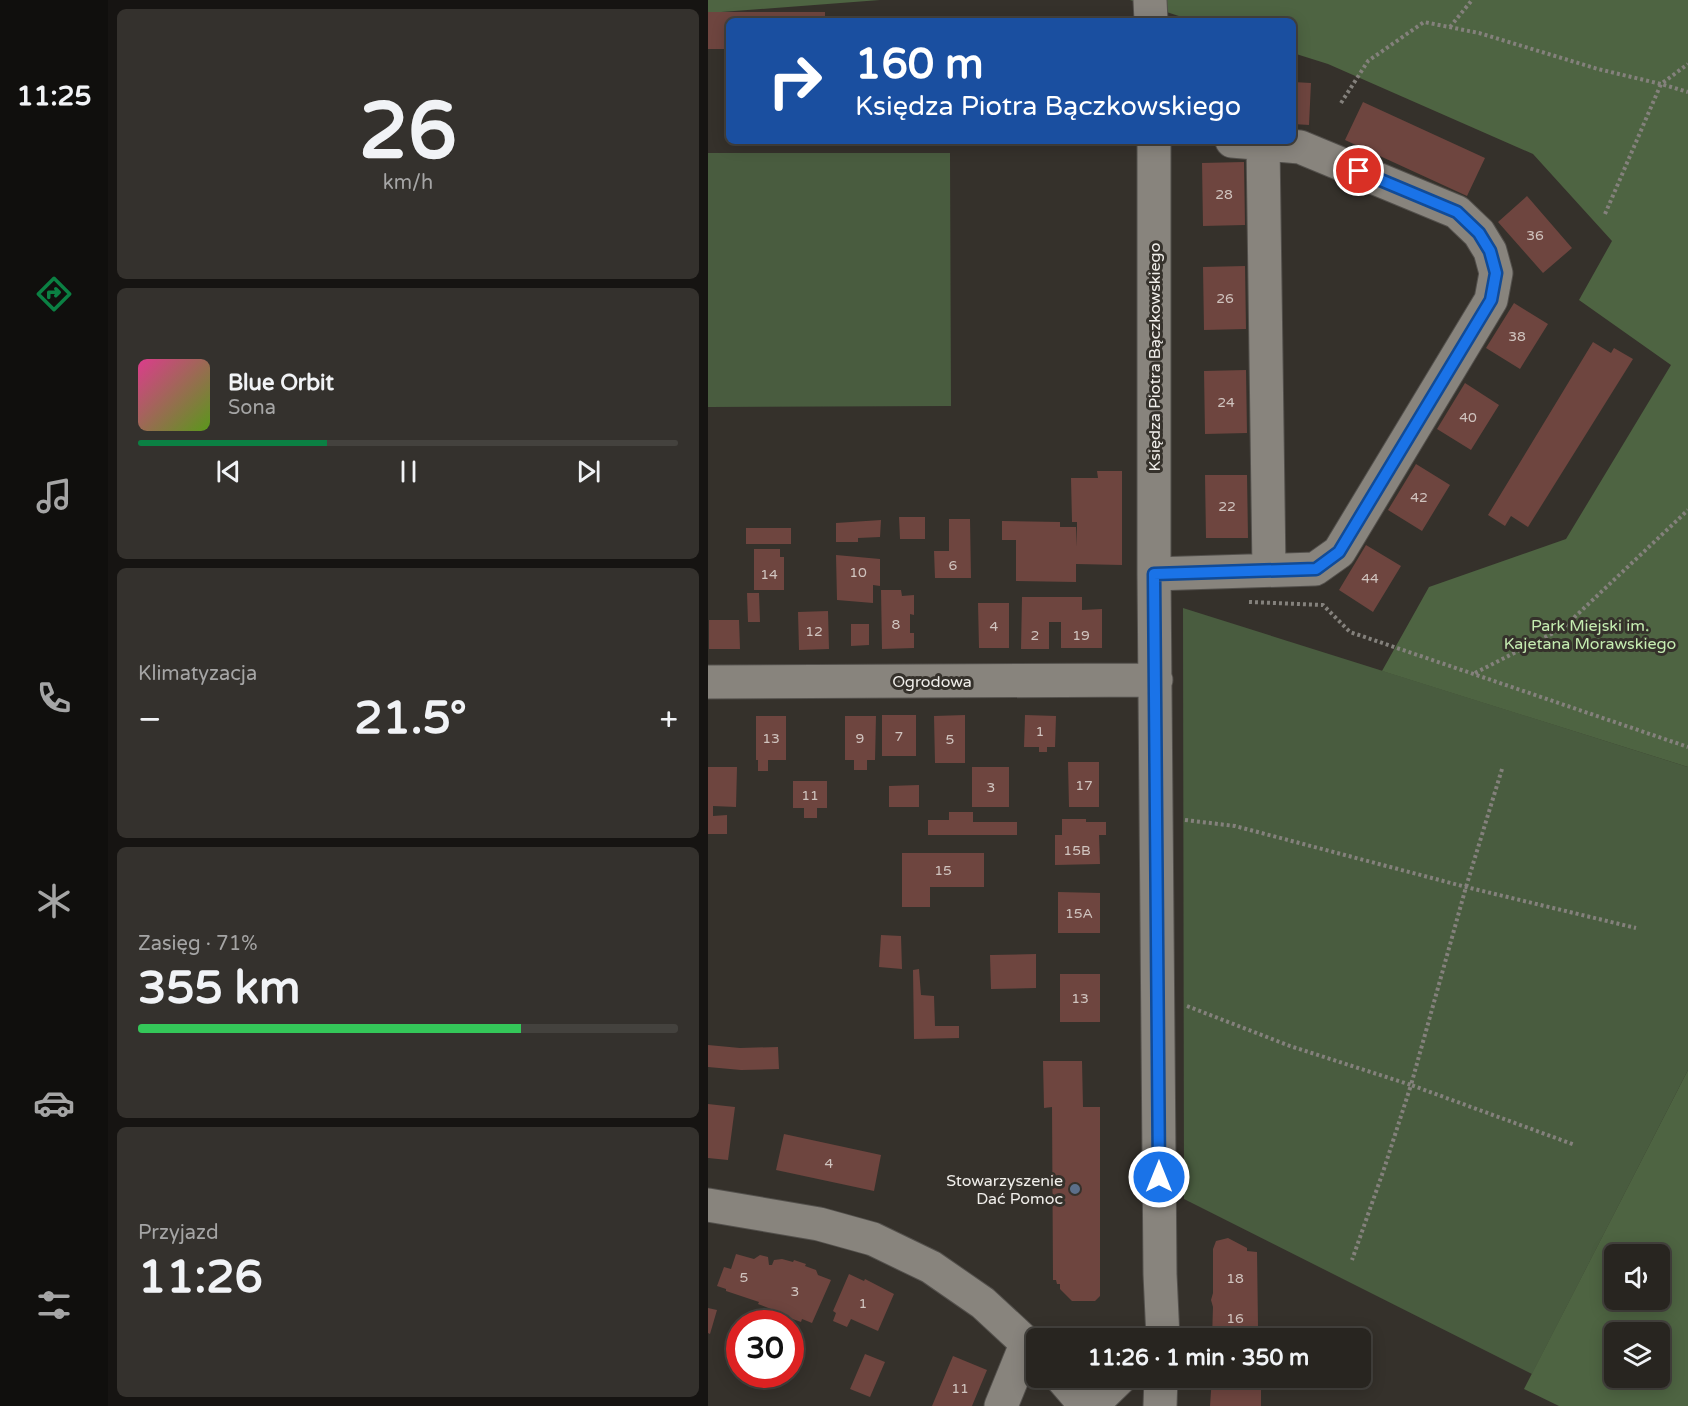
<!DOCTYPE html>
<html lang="pl">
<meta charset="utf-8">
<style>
body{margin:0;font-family:"Varela Round",sans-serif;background:#34312d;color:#f1f3f6;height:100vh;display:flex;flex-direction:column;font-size:22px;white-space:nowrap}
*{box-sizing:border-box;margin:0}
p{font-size:20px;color:#a5a5a5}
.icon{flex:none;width:33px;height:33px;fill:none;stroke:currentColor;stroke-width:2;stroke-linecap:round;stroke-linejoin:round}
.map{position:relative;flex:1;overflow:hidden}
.side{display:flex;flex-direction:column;gap:9px;padding:9px;background:#161412;width:600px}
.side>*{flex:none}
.banner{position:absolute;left:18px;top:18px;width:570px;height:126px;border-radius:9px;box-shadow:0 3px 15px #0003,0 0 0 2px #44423e;background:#1a4fa0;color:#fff;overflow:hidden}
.buttons{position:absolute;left:896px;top:1244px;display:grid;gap:12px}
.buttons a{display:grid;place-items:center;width:66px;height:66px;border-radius:9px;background:#282520;box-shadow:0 3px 15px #0003,0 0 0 2px #44423e;font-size:30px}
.speed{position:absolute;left:18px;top:1310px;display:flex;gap:12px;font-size:30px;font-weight:700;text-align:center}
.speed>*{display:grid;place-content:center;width:78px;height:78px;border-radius:50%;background:#282520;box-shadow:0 3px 15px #0003,0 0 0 2px #44423e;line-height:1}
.speed .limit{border:9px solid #d22;background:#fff;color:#111}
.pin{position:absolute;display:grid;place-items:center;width:51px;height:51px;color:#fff;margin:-26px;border:3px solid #fff;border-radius:50%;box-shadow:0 2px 6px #0007}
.me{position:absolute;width:66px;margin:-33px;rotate:0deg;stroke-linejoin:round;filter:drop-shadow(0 0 4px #0008)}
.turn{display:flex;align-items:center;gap:21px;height:126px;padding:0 30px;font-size:27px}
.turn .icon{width:78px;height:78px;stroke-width:2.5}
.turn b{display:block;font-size:42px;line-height:51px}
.big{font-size:45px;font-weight:700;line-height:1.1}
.side .card{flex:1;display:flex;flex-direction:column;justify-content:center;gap:9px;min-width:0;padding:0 21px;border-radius:9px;background:#34312d}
.side .dial{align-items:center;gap:0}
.dial b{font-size:78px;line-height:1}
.song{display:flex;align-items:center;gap:18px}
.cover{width:72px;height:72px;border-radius:9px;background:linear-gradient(135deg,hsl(330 70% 55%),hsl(90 70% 35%))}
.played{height:6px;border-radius:3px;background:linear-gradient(90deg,#0b8043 35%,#44423e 35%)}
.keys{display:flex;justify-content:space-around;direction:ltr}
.heat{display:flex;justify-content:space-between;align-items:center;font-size:33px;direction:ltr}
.charge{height:9px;border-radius:4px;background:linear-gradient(90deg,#34c759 71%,#44423e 0)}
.trip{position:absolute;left:318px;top:1328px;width:345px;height:60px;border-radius:9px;background:#282520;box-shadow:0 3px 15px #0003,0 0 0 2px #44423e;font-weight:700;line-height:60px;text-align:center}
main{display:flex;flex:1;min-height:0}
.tabs{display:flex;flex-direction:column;width:108px;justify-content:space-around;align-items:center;background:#100f0d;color:#a5a5a5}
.tabs .icon{width:42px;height:42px}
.tabs .current{color:#0b8043}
.tabs b{font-size:27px;color:#f1f3f6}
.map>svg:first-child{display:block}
.green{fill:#495c3f}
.forest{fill:#4e6442;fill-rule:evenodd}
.building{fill:#6e453f}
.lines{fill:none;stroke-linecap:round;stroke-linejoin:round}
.minor-casing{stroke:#53504c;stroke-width:35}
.path{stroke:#84817c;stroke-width:4;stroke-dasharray:3 3;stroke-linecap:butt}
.minor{stroke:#88847d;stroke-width:33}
.route-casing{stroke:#114b97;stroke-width:15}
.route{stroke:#1a73e8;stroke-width:10}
.service-dot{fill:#5c6f8a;stroke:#35312b;stroke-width:2}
.labels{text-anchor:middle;stroke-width:6;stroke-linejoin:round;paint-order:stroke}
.number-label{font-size:14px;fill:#d0c4bf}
.street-label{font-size:16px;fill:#f0eeea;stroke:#35312b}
.park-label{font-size:16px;fill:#c5ecb1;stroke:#35312b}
.poi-label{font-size:16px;fill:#f0eeea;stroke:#35312b;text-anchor:end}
</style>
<main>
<nav class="tabs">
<b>11:25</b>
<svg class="icon current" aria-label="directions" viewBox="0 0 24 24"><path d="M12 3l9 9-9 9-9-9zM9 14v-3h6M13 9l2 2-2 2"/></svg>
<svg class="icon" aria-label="music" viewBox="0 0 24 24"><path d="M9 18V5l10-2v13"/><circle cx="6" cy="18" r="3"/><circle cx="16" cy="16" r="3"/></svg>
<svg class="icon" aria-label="phone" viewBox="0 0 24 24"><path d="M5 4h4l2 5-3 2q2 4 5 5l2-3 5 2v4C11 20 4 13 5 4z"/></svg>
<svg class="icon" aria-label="climate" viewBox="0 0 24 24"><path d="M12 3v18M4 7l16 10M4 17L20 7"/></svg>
<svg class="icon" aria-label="car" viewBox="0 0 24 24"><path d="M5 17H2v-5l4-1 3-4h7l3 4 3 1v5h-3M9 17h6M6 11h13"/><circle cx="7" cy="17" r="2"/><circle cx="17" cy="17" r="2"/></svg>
<svg class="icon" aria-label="filters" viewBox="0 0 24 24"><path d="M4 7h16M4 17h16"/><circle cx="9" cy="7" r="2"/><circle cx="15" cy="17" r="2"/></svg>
</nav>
<section class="side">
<div class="card dial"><b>26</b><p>km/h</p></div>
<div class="card">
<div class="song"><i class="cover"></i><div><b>Blue Orbit</b><p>Sona</p></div></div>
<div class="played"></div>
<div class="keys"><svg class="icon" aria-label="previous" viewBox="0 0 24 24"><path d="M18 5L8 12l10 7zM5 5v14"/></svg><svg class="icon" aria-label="pause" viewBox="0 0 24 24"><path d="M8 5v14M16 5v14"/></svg><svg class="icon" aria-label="next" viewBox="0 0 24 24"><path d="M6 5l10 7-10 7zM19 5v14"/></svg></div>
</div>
<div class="card"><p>Klimatyzacja</p>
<div class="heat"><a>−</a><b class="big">21.5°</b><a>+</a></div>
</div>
<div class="card"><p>Zasięg · 71%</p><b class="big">355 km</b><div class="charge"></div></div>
<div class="card"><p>Przyjazd</p><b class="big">11:26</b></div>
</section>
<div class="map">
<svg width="980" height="1406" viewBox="0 0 980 1406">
<rect width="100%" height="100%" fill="#35312b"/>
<path class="green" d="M0 153H242L243 406 0 407Z
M475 608 980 767V1070L824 1374 476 1199Z"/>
<path class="forest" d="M0 0H172L0 13Z
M422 0H980V767L674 671 721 587 858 539 963 365 871 300 904 241 825 154 620 64 585 53V21H486Z
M980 1070V1406H851L816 1389ZM906 1254H951V1299H906ZM906 1332H951V1377H906Z"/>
<path class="building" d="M0 12H117V21H21V49H0Z
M585 82 603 83 601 125 585 124Z
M655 102 777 158 759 196 637 140Z
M536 162 537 225 495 226 494 163Z
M819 196 864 248 835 273 790 222Z
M537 266 538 329 496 330 495 267Z
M806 303 840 324 812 369 778 348Z
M885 342 903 353 906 348 925 359 820 527 803 516 797 526 780 515Z
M538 370 539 433 497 434 496 371Z
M757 383 791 405 763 450 729 429Z
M708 464 742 485 714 531 680 510Z
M389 471H414V565L368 564V582L308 581V540H294V521L352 522V527H368L369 547V522H364L363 478H390Z
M497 475H539L540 538H498Z
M191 517H217V539H192Z
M241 519H262L263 578H227L226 551H241Z
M173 520 172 537 150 538V542H128V523Z
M38 528H83V544H38Z
M658 545 693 566 665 612 631 590Z
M46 549H72V557H76V590H46Z
M128 555 172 559V586L165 585V603L129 600Z
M173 590H193L194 596 206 595V615L202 614V633H206V648L174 649Z
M39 593H51L52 622H40Z
M314 597H374V610L394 609V648H353V622H341V649H313Z
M270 603H301V648H271Z
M120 611 121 649 91 650 90 612Z
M1 620H31L32 649H1Z
M143 624H161V645L143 646Z
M174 715H208V756H174Z
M257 715V763H227L226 716Z
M317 715 348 716 347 747H339V752H331V747H316Z
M48 716H78V760H60V771H50V760H48Z
M137 716H168L167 760H159V770H146V760H137Z
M360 762H391V807H361Z
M0 767H29L28 807 5 806V816L19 815V834H0Z
M264 767H301V807H264Z
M85 781H119V808H109V818H96V808H85Z
M211 785V807H181V786Z
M241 812H265V822H309V835H220V820H241Z
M354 819H378V822H398V835H391L392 864 347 865V835H354Z
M194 853H276V887H222V907H194Z
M350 892 392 893V933H350Z
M173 935 193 936 194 969 171 967Z
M328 954V988L283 989 282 955Z
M211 969 213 995 226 996 227 1026H251V1038L206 1039 205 970Z
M352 974H392V1022H352Z
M0 1045 32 1048 70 1047 71 1069 33 1070 0 1067Z
M335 1061H374L375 1107H392V1296L387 1301H364L352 1289V1284H349L348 1280H345L344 1107 336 1108Z
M0 1104 27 1107 20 1160 0 1158Z
M76 1134 173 1155 166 1191 68 1170Z
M520 1238 539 1248V1251L549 1252 550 1326H554V1338H504L505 1307 503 1300 505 1293V1249L508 1241Z
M28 1254 46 1259 52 1255 60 1257 61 1265H64L66 1260 74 1259 85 1262 86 1260 98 1264 97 1266 108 1270 110 1275 123 1280 104 1323 94 1319 93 1322 62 1311 63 1309 50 1304 51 1302 18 1291V1289L9 1286 16 1267 23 1269Z
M141 1274 156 1281 157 1279 186 1294 170 1331 143 1319 139 1327 125 1321 128 1313 125 1311Z
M0 1308 9 1310 2 1334 0 1333Z
M82 1338 96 1343 82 1373Z
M157 1354 177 1362 162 1397 142 1389Z
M245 1356 279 1370 264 1406H224Z
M504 1377H553V1406H502Z"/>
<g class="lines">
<defs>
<path id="minor" d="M442 0 443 21
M446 141V574L452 1274 455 1338
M555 144 561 570
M446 574 607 569 631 552 783 300 788 273 782 251 771 233 749 212 592 147 524 141
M0 682 448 680
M0 1205 111 1224 165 1239 223 1267 275 1303 328 1352
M353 1377 378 1406
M293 1406 319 1342
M383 1406 413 1377
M452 1406 453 1377"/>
</defs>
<use href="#minor" class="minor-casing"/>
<path class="path" d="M742 27 764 0
M633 103 660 61 716 22 771 33 890 69 953 84 980 64
M897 214 953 84 980 92
M541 602 615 605 642 632 980 747
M767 673 855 628 980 510
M794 769 758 887 703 1085 867 1145
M477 820 527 826 758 887 928 928
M479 1006 582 1046 703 1085 676 1169 644 1260"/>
<use href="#minor" class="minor"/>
</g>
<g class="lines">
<defs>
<path id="route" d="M451 1177 446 574 608 569 631 552 783 300 788 273 782 251 771 233 749 212 651 171"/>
</defs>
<use href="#route" class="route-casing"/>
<use href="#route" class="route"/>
</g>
<circle class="service-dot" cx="367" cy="1189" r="6"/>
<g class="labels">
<g class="number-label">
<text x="516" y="199">28</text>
<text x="827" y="240">36</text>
<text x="517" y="303">26</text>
<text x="809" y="341">38</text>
<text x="518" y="407">24</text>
<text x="760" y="422">40</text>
<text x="711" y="502">42</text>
<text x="519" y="511">22</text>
<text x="245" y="570">6</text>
<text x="150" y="577">10</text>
<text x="61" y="579">14</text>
<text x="662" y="583">44</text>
<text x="188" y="629">8</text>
<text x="286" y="631">4</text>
<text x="106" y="636">12</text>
<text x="327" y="640">2</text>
<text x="373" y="640">19</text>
<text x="332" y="736">1</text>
<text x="191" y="741">7</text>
<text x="63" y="743">13</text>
<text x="152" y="743">9</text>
<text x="242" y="744">5</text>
<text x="376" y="790">17</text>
<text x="283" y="792">3</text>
<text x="102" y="800">11</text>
<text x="369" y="855">15B</text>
<text x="235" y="875">15</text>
<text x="371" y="918">15A</text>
<text x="372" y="1003">13</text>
<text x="121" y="1168">4</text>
<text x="36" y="1282">5</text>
<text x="527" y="1283">18</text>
<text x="87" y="1296">3</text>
<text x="155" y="1308">1</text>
<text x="527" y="1323">16</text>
<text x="252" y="1393">11</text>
</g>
<g class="street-label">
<text transform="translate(446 357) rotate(-90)" y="6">Księdza Piotra Bączkowskiego</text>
<text x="224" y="687">Ogrodowa</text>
</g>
<g class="park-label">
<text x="882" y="631">Park Miejski im.<tspan x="882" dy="18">Kajetana Morawskiego</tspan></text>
</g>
<g class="poi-label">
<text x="355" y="1186">Stowarzyszenie<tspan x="355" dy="18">Dać Pomoc</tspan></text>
</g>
</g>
</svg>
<div class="buttons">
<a><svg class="icon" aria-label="sound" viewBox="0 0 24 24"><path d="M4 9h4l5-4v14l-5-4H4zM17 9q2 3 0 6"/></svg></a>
<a><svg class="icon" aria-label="layers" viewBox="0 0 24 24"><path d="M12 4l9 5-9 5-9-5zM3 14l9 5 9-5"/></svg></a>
</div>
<div class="speed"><div class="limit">30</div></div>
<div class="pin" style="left:651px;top:171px;background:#d93025"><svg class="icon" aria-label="arrive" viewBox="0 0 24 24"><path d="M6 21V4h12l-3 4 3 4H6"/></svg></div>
<svg class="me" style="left:451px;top:1177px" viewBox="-20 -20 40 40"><circle r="17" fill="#1a73e8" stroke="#fff" stroke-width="3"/><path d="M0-11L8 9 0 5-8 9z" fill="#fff"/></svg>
<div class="trip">11:26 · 1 min · 350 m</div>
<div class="banner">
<div class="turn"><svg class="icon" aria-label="right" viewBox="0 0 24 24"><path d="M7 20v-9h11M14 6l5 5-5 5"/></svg><div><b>160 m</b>Księdza Piotra Bączkowskiego</div></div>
</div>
</div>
</main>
